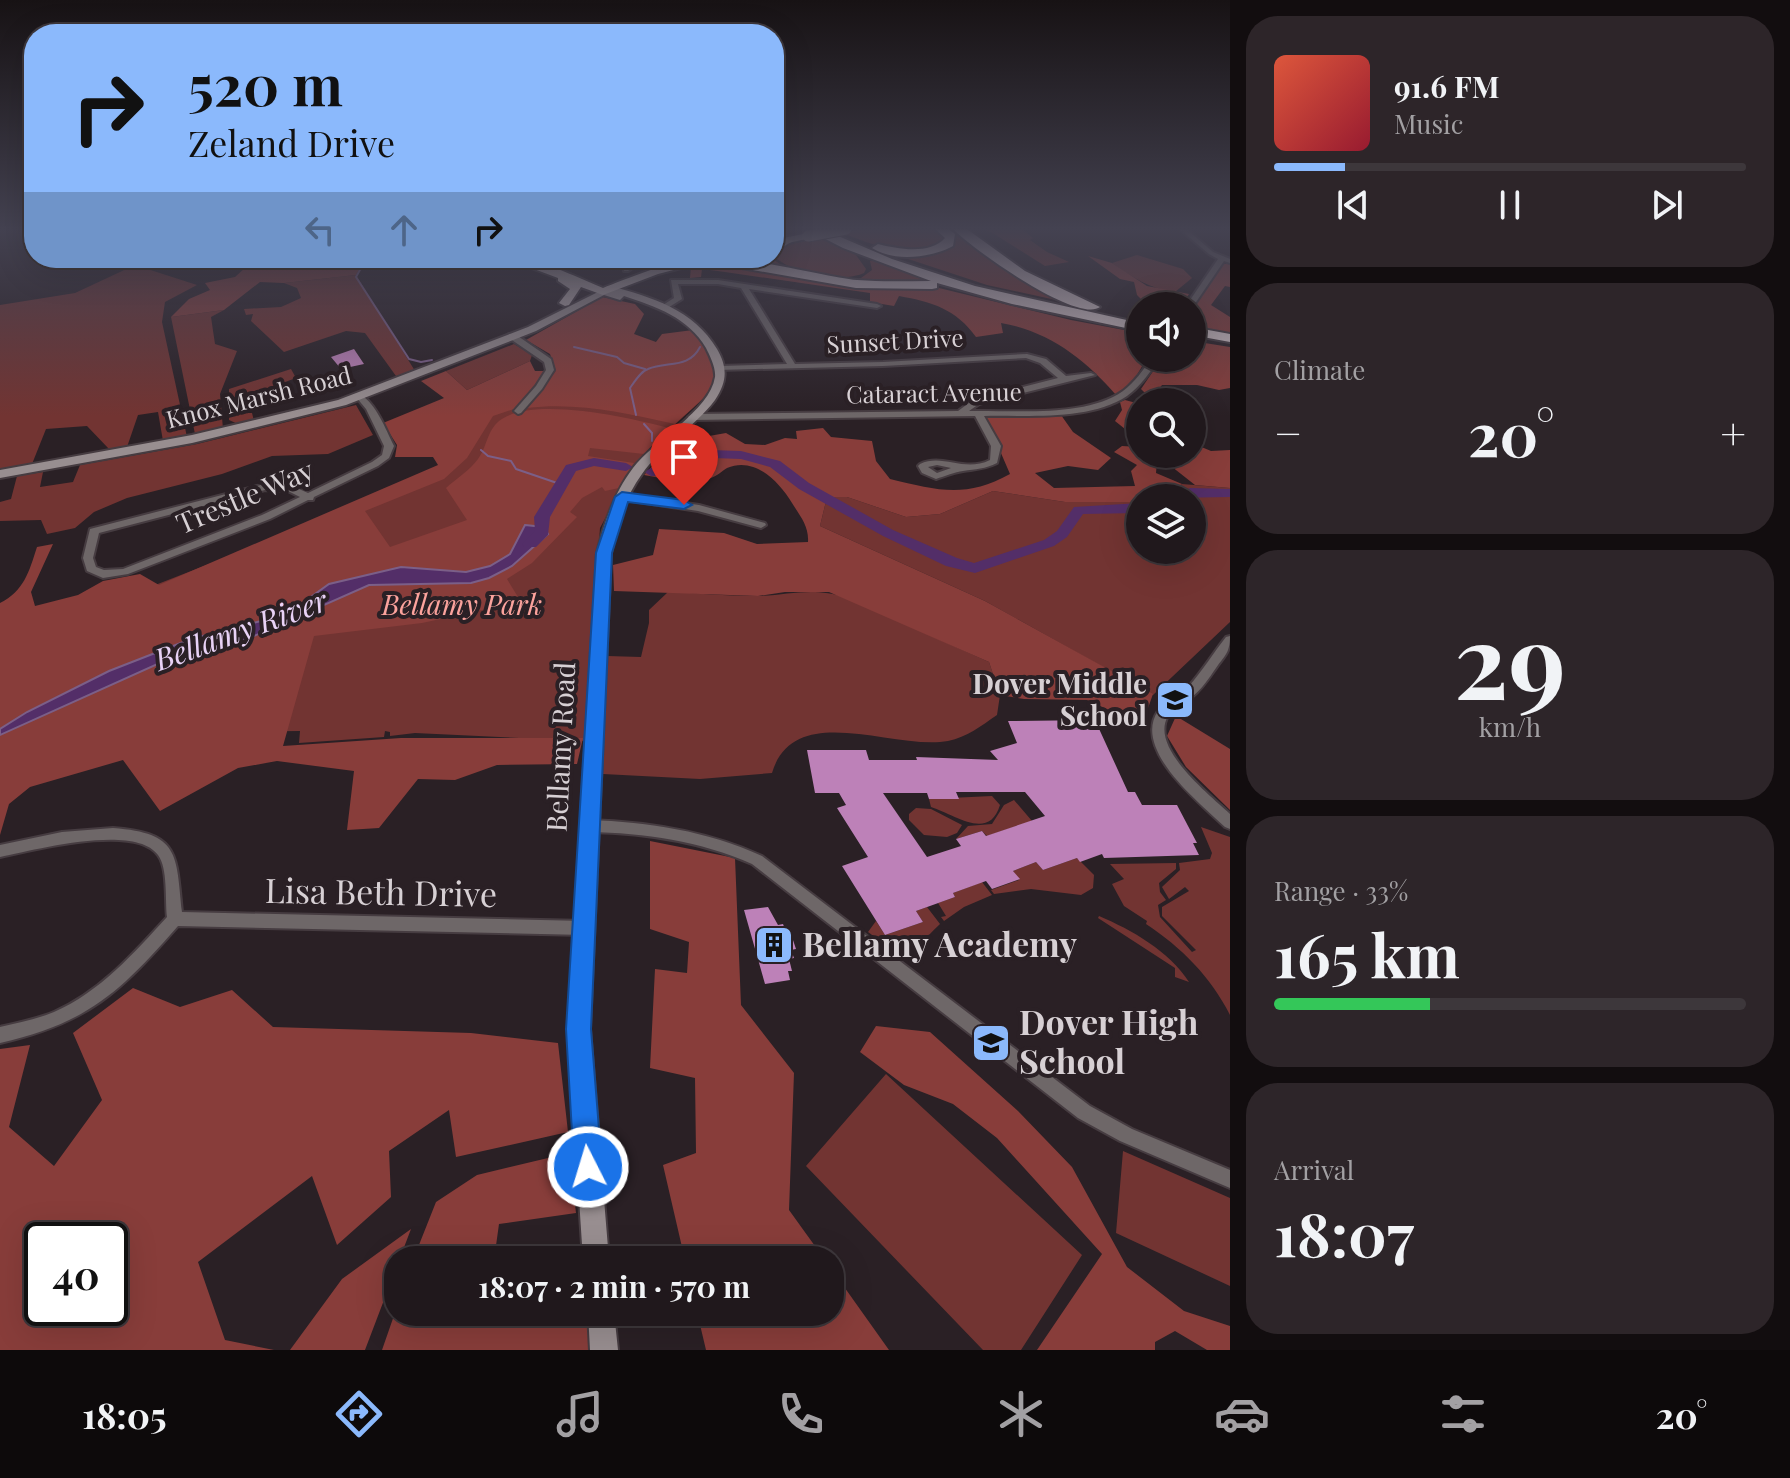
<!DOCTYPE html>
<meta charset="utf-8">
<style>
body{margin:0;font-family:"Playfair Display",serif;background:#2d2529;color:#f1f3f6;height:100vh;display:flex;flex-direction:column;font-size:30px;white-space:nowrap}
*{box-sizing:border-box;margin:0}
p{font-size:26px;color:#a2a0a3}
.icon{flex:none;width:44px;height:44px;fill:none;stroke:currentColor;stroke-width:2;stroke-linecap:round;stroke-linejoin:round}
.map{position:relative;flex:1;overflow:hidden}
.panel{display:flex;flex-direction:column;gap:16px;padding:16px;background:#120d0f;width:560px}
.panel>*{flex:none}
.banner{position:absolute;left:24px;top:24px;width:760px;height:244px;border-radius:32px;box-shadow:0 8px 32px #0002,0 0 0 2px #3d373b;background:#8bb9fc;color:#111;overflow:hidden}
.controls{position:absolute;left:1126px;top:292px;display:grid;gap:16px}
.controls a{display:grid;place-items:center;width:80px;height:80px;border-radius:50%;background:#20181c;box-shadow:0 8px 32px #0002,0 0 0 2px #3d373b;font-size:40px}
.speed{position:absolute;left:24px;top:1222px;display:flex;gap:16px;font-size:40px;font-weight:700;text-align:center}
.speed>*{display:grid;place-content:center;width:104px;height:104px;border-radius:50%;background:#20181c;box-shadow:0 8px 32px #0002,0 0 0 2px #3d373b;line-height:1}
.speed .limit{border:4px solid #111;border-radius:12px;background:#fff;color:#111}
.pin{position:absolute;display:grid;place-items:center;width:68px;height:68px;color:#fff;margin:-82px -34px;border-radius:50% 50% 50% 0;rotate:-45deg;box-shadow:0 0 8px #0007}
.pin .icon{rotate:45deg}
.me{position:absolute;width:88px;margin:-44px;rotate:355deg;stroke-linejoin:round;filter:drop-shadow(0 0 6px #0008)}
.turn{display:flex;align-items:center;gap:28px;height:168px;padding:0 32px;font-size:36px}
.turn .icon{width:104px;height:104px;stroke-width:2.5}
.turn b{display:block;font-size:56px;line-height:68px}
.lanes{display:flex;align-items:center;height:76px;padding:0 32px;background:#0003;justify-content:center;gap:40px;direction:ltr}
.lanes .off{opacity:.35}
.big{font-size:60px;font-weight:700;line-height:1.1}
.panel .card{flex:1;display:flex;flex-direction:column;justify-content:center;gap:12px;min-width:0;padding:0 28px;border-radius:32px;background:#2d2529}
.panel .dial{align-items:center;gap:0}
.dial b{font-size:104px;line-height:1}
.song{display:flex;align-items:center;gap:24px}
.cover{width:96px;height:96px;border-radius:12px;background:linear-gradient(135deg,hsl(10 70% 55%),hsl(350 70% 35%))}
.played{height:8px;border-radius:4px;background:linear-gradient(90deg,#8bb9fc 15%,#3d373b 15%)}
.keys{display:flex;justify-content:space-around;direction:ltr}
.heat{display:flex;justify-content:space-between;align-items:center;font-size:44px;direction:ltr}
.charge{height:12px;border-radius:6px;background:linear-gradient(90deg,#34c759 33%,#3d373b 0)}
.trip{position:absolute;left:384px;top:1246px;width:460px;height:80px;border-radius:32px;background:#20181c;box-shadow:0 8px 32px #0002,0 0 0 2px #3d373b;font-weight:700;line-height:80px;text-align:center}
.tabs{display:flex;height:128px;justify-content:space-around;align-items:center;background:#0d0a0b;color:#a2a0a3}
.tabs .icon{width:56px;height:56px}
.tabs .active{color:#8bb9fc}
.tabs b{font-size:36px;color:#f1f3f6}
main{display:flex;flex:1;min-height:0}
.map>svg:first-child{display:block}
.green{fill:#723432}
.forest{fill:#883d3a;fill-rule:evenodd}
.water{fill:#532e68;stroke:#7b5f88;stroke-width:2}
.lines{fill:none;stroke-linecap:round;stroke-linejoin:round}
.stream{stroke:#7b5f88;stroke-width:2}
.river{fill:#532e68;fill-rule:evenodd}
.building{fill:#bd81b8;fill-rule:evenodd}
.street-casing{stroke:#463c41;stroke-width:4}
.secondary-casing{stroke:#463c41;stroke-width:4}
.primary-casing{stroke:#463c41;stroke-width:4}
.highway-casing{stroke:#463c41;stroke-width:4}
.street{fill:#6e6768;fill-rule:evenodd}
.secondary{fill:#988e90;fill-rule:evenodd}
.primary{fill:#b8acae;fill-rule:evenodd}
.highway{fill:#d6c7ca;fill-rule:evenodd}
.primary-bridge-casing{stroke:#463c41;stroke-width:13;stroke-linecap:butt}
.primary-bridge{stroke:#b8acae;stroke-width:11}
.route{fill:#1a73e8;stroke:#114b97;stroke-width:2}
.labels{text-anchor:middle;stroke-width:8;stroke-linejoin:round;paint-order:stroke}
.far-street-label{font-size:24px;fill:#d7d0d4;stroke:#2a2025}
.street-label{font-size:28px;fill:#d7d0d4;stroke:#2a2025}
.park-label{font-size:28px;font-style:italic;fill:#fca39d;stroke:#2a2025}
.poi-label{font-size:28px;font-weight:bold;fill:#d7d0d4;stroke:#2a2025;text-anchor:end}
.water-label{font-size:30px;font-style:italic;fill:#e8d2f6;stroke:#2a2025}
.near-street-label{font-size:34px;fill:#d7d0d4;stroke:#2a2025}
.near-poi-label{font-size:34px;font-weight:bold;fill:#d7d0d4;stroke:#2a2025;text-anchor:start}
</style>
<main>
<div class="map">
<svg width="1230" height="1350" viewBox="0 0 1230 1350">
<rect width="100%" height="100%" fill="#2a2025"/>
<path class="green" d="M874 227H936L948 237C923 266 871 244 842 233Z
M942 227H955C1003 267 1038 289 1097 309L987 285 887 252 936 250 951 232Z
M976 227H1027L1022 229 1033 238 1030 240 1047 252 1069 262 1045 266 991 232Z
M820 238 856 255 866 269 864 273C842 283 794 274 776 258V250L786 244Z
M1137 255 1183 269 1192 278 1175 292C1150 289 1132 277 1112 263Z
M723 258H771L789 270 847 280 861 278 872 270 870 261 875 260 947 285 850 282 721 260Z
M135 265 197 285 165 302 162 322 187 437 163 441 158 412 138 415 127 447 109 449 87 426 46 429 32 464 0 469V305L75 293Z
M356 275 415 371 396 376 365 333 346 331 284 352 251 321 253 314 246 315 244 309 281 307 301 298 297 288 284 283Z
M224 310 211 317 215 344 237 351 220 394 223 429 195 434 171 317Z
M692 332 711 384 705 397 645 452 631 470 600 528 585 741 415 733 390 736V732L385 731 384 737 299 743 300 731 0 734 14 640 453 469 446 400Z
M514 344 532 355 530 361 467 390 446 371Z
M291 369 296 378 277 385 274 392 241 400 243 413H252L254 421 238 424 229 420V389Z
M356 405 373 435 328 454 272 456 222 474 127 498 94 512 75 528 47 534 41 520 0 521V502L11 499 17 476 43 472 40 487 73 482 80 465 197 444Z
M1182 484 1230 488V622L1153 695 985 601 820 526 827 497H847L906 517 940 514 993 491 1065 502H1140V550H1192V498H1161Z
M668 592C696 593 726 596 755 596 789 596 811 586 847 598L989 662 1000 695 997 715C981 726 967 737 948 741 894 751 794 699 772 773L700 779 603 774 607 656 641 657 649 623V610Z
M992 796 1000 805C989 842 954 814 931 807L929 799Z
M1014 800 1032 821 987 836 982 831 956 839 968 826 992 824 1004 805Z
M916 808 931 809 962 825 957 833 947 837 924 835 909 820V814Z
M1201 827 1230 837V1015C1210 976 1182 948 1146 924L1147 921 1124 906 1112 884 1124 879 1110 864 1176 863V869L1159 883 1160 892 1166 900 1158 905 1160 917 1192 952 1196 950 1162 916V907L1189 891 1185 887 1169 899 1162 887 1180 870 1179 863 1210 859 1212 853Z
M1077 858 1094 875 1093 888 1081 895 1031 889 994 894 991 890 1019 880 1013 871 1036 862 1043 870Z
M982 882 992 895 964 907 944 921 941 917 946 916 938 903 955 897 953 893Z
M927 907 940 924C907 956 909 963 868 932L876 921 885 935 923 922 916 911Z
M1099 916C1132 930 1169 951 1189 982L1175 977V968L1098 918Z
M886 1074 1082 1255 1021 1350H983L806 1166Z
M1123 1151 1230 1198V1286L1116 1233Z"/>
<path class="forest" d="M1088 256 1112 263 1147 286 1189 294 1181 306 1147 305 1137 295 1134 282 1120 279Z
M256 258H406L362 265 356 275 284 283 260 282 224 310 171 317 189 299 210 290 205 283 235 277Z
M714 264 939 288 1071 320 1140 333V358H1147L1131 385 1116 395C1085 359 1048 331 1001 323L1003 333 976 337C956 309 932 302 899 296L894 306 870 302V293L725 272 702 269 701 277 690 278 691 266Z
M1223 264H1230V287L1225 286 1211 305 1230 317V333L1195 327 1192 310Z
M602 297 635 304 644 314 634 334 656 342 662 334 693 330C729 382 718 385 675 424 625 413 578 402 527 408L556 371 550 354 526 340Z
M1192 341 1230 347V388L1219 390 1197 385H1162L1156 393H1145L1141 389 1162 358H1192Z
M530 361 535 371H545L517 408 493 416 467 458 444 479 365 511 390 547 467 520 446 488C456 479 470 470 478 459 487 447 487 431 499 421 532 395 631 418 669 428L644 454 590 448 588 456 634 463 619 488 605 491 602 487 582 498 570 512 577 517 571 523 532 563 507 579 518 597 528 600 422 623 314 636 283 746 401 738H583L577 764 497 765 455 780 418 779 379 828 347 830 354 771 277 761 238 768 160 811 123 760 30 787 9 804 0 835V603C24 591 29 572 37 547L53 544 31 592 35 606 78 595 103 581 140 574 159 585 438 465 433 457H395L397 445 383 423 444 398 421 381 446 371 467 390Z
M1125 400 1140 404V441L1115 421 1122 410 1120 402Z
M1061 415 1073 432 1111 458 1098 470 1068 466 1035 473 1054 488 1135 486 1131 471 1137 465 1114 452 1122 446 1139 447 1140 454H1148L1157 461 1156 473 1182 484 1161 498H1140V502H1065L993 491 940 514 906 517 847 497H827L820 526 985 601 1153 694 1142 725 1087 700 1024 699 1000 695 989 662 829 592H785L758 596 614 591 613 565 653 555 659 529 724 533 757 544 808 542C809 526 800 516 792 503 779 482 755 456 727 468 722 471 717 476 711 478 689 485 666 479 644 475L675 442 726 433 745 444 765 445 785 438 797 439 796 431 823 428 831 437 872 441 876 461 890 479C937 490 965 499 1010 474L985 416Z
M1192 443 1211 451 1230 450V488L1195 485 1162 459 1165 454H1192Z
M1176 716 1230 749V810L1186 767 1167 736Z
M650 841 735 858 741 1005 794 1073 789 1210 825 1260H685L663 1165 696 1153 695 1078 650 1068 655 969 687 973 689 942 650 929Z
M133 988 180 1007 232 990 273 1027 471 1033 558 1043 568 1132 456 1157 449 1110 389 1151 391 1197 337 1245 312 1176 198 1262 225 1340 274 1350H0V1049L30 1045 9 1127 54 1166 102 1100 73 1033ZM42 1240H110V1308H42Z
M876 1026 930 1032 1018 1111 1072 1167 1127 1267 1184 1311 1230 1326V1350H1207L1175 1331 1155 1342V1350H1037L1102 1254 997 1138 953 1104 904 1085 860 1052Z
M569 1153 576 1213 499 1224 494 1260H413L436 1202 477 1175Z
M411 1229 365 1350H290L342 1279Z
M830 1267 889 1350H706L697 1312H830Z
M398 1304V1312H590L593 1350H382Z"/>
<path class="water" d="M525 525 544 527 548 534 512 566 489 578 471 583 369 585 245 640 193 648 0 735V729L27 712 109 671 191 639 265 620 294 609 329 584 401 567 466 572 490 566 510 554Z"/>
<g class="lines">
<path class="stream" d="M375 262 361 268 356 277 409 359 421 362 432 360
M574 347 617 357 624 363 645 369
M636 415 630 388C635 381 640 372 648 369 667 361 689 369 700 347
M644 424 652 433V441
M481 450 488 456 511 461 516 469 560 484
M674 473 673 456 678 447"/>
<path class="river" d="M710 450 741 451 780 461 809 483 893 530 957 558 974 563 1044 540 1057 531 1074 507 1140 503V513L1083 514 1067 537 1054 546 975 573 946 566 883 536 799 489 770 467 741 459 713 458 708 463 704 475 699 476H651L644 472 651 468H693L696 458Z
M594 458 626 463 633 467 626 471 594 466 576 471 550 517 548 535 536 547H524L522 544 535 531 534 517 566 465Z
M1190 488 1230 489V497L1172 498Z"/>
</g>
<path class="building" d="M354 349 364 364 341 369 331 357Z
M1095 720 1128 792H1135L1142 805H1177L1197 843H1193L1199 855 1104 858 1102 854 1080 862 1077 858 1043 870 1036 862 1013 871 1020 879 992 889 986 881 953 893 955 897 916 911 923 922 885 935 842 866 868 857 837 808 846 805 839 793H815L807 750H866L869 760H917L916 757 998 760 990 751 1017 743 1008 721ZM956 792H1025L1045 816 986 836 982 831 956 839 961 846 927 857 883 793H927L929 799H959Z
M768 907 778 925 783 924 786 932 790 931 796 949 791 950 794 958 789 959 792 971H788L790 980 765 984 744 910Z"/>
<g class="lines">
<defs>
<path id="street" d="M1177 227H1184L1213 252 1230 259V263L1224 261 1192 308V306H1186L1218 259 1209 254Z
M640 258H648L628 271H624V269Z
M654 258H661L666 264 661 265Z
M671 280H718L877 304 881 306 877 308 749 289 795 364 883 362 1027 354 1046 359 1066 376 1091 373 1095 375 979 404 969 411C1014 410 1085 418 1123 391 1135 382 1143 370 1152 358H1160C1150 372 1141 386 1127 396 1090 421 1027 415 984 416L1001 446 997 463C985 469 976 469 963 471 955 472 945 476 936 479L922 473 918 466 920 464C943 453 964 473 990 460L991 446 975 416 692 420 688 417 692 414 958 411 973 400 1058 378 1040 363 1026 358 883 366 717 370V366H720L787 364 741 288 718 284H678L682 299 666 309 662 307 663 305 674 298ZM937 465 951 468 937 473 928 467Z
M509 334H515L551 359 554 370 542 389 521 413 518 414 514 411 536 386 546 370 544 362 509 338Z
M360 394C377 405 385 428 394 446L389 458 378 466 314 497 313 500H308L270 519 128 574 103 578 87 571 83 558 90 529 265 484 290 485 308 493 372 462 382 455 384 446 366 409 356 397ZM265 490 288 491 300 497 262 515 123 569 104 570 96 567 93 558 99 533Z
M622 494 699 505 765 523 766 525 761 528 698 511 619 499V495Z
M1230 636C1230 653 1225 655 1216 668 1209 678 1202 689 1192 697 1185 703 1174 708 1168 716 1149 748 1210 795 1230 814V829L1225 827C1200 803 1132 750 1158 711 1165 701 1179 696 1188 687 1202 672 1213 653 1226 637Z
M589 820C649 822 707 831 762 856L1090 1106 1132 1129 1230 1170V1188L1120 1141 1078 1118 752 864C700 841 645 833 589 832L584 830 582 826 584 822Z
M113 828C180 833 176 854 182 912L585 921 590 923 593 928 590 933 585 935 178 926C120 992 88 1023 0 1043V1027C18 1023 37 1019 54 1012 100 992 134 953 167 917 165 900 168 868 158 855 135 823 34 850 0 857V845L62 832Z"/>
<path id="secondary" d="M610 286C652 297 694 310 717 349 728 368 727 382 715 400 694 428 662 445 642 474 625 497 617 525 611 553L590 1029 609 1260H583L568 1029 597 553C604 523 614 493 633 468 653 441 710 411 715 377 716 368 710 356 706 348 689 318 655 306 624 296L620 300 604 295 536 331 346 405 192 443 0 478V470L192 435 338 400 528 327Z
M588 1312H614L618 1350H590Z"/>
<path id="primary" d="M808 233 813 236 811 238 774 246V240Z
M505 258C540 258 571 275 603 288 626 279 691 252 712 260L658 274 603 295 581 287 569 305 565 306 559 303 570 289 558 281V278Z"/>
<path id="highway" d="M802 227H817L892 259 975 286 1140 323V331L1012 304 937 283V288L932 289 856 288 730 266 688 268 682 264C709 244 820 277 857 280 881 282 906 281 931 281L843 248Z
M933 227H946L955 234 953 246C931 258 893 262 872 248L878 244C898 249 930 255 945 238Z
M951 227H964L1025 271 1100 307C1077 324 969 247 951 227Z
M783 238 793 241 774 252V243Z
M1192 327 1230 334V342L1192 335Z"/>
</defs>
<use href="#street" class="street-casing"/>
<use href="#secondary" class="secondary-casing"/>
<use href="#primary" class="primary-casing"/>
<use href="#highway" class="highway-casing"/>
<use href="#street" class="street"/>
<use href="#secondary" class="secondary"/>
<use href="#primary" class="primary"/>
<use href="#highway" class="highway"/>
<defs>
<path id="primary-bridge" d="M808 236 846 229"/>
</defs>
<use href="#primary-bridge" class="primary-bridge-casing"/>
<use href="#primary-bridge" class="primary-bridge"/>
</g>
<linearGradient id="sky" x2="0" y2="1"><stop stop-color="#171214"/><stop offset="0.55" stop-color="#444251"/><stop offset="1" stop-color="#444251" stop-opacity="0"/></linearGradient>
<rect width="1230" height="416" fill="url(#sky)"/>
<path class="route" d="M622 492 684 500 692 505 684 509 628 502 612 553 591 1029 602 1167 598 1176 588 1180 579 1176 574 1167 566 1029 596 553 615 497Z"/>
<defs>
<symbol id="school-square" viewBox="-11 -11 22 22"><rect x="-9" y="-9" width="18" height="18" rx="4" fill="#8bb9fc" stroke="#2a2025"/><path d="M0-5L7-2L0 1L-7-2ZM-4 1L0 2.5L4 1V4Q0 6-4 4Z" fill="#111"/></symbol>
<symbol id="building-square" viewBox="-11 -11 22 22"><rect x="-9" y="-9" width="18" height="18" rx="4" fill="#8bb9fc" stroke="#2a2025"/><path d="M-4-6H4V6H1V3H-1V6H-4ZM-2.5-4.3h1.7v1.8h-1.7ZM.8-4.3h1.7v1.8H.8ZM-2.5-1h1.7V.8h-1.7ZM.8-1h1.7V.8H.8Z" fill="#111"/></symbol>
</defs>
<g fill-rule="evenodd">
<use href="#school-square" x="1153" y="678" width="44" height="44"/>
<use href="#building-square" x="752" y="923" width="44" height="44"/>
<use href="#school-square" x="969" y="1021" width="44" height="44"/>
</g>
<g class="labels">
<g class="far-street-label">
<text transform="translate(895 342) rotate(-3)" y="8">Sunset Drive</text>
<text transform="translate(934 394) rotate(-1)" y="8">Cataract Avenue</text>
<text transform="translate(259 398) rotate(-14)" y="8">Knox Marsh Road</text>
</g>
<g class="street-label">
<text transform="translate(245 497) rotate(-23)" y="10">Trestle Way</text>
<text transform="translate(561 747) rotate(-87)" y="10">Bellamy Road</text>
</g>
<g class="park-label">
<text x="462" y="615">Bellamy Park</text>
</g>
<g class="poi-label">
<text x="1147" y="694">Dover Middle<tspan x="1147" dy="32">School</tspan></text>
</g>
<g class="water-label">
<text transform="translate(241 631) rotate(-20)" y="10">Bellamy River</text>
</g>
<g class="near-street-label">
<text transform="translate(381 893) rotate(1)" y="12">Lisa Beth Drive</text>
</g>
<g class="near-poi-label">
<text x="802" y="957">Bellamy Academy</text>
<text x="1019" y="1035">Dover High<tspan x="1019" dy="39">School</tspan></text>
</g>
</g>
</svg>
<div class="controls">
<a><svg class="icon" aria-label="sound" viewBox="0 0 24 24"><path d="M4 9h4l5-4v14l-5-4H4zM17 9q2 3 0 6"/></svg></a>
<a><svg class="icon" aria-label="search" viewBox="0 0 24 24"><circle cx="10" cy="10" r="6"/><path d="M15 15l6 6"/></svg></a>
<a><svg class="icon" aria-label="layers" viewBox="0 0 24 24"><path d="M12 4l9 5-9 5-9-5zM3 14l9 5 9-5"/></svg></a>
</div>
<div class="speed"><div class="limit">40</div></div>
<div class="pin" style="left:684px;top:505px;background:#d93025"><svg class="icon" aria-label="arrive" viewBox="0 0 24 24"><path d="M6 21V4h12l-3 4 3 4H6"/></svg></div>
<svg class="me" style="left:588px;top:1167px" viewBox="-20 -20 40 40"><circle r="17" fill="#1a73e8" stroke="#fff" stroke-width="3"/><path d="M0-11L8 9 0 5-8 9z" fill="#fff"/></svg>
<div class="trip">18:07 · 2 min · 570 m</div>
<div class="banner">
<div class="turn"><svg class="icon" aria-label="right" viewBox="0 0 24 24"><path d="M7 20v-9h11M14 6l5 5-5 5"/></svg><div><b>520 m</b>Zeland Drive</div></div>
<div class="lanes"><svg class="icon off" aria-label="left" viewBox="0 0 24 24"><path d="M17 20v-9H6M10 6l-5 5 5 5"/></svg><svg class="icon off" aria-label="ahead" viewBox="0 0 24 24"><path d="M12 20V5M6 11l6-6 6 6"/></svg><svg class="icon" aria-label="right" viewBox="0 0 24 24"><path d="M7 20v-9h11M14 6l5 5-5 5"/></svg></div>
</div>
</div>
<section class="panel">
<div class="card">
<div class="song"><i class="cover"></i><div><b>91.6 FM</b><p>Music</p></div></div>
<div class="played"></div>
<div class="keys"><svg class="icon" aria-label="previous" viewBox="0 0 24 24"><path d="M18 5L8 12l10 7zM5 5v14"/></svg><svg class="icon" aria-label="pause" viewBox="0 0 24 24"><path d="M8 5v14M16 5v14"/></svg><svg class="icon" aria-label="next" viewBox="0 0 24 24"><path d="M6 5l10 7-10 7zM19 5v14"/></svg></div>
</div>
<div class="card"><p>Climate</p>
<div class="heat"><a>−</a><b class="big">20°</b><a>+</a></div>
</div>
<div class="card dial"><b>29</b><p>km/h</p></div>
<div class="card"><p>Range · 33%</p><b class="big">165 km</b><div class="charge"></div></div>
<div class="card"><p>Arrival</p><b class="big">18:07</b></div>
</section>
</main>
<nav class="tabs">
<b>18:05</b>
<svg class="icon active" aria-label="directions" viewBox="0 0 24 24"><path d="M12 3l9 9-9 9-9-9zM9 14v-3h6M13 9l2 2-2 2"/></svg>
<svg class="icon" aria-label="music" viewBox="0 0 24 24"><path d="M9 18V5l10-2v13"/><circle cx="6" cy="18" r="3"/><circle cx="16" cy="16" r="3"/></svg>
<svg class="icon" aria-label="phone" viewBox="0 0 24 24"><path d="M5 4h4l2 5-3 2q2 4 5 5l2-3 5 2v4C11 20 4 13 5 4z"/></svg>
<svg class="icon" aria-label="climate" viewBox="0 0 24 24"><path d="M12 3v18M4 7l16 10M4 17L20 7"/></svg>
<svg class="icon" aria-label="car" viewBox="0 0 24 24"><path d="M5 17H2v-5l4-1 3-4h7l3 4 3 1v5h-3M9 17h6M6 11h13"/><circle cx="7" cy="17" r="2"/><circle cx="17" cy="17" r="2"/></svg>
<svg class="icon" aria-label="filters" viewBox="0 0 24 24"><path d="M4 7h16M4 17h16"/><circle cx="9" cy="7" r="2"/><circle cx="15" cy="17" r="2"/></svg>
<b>20°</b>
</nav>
